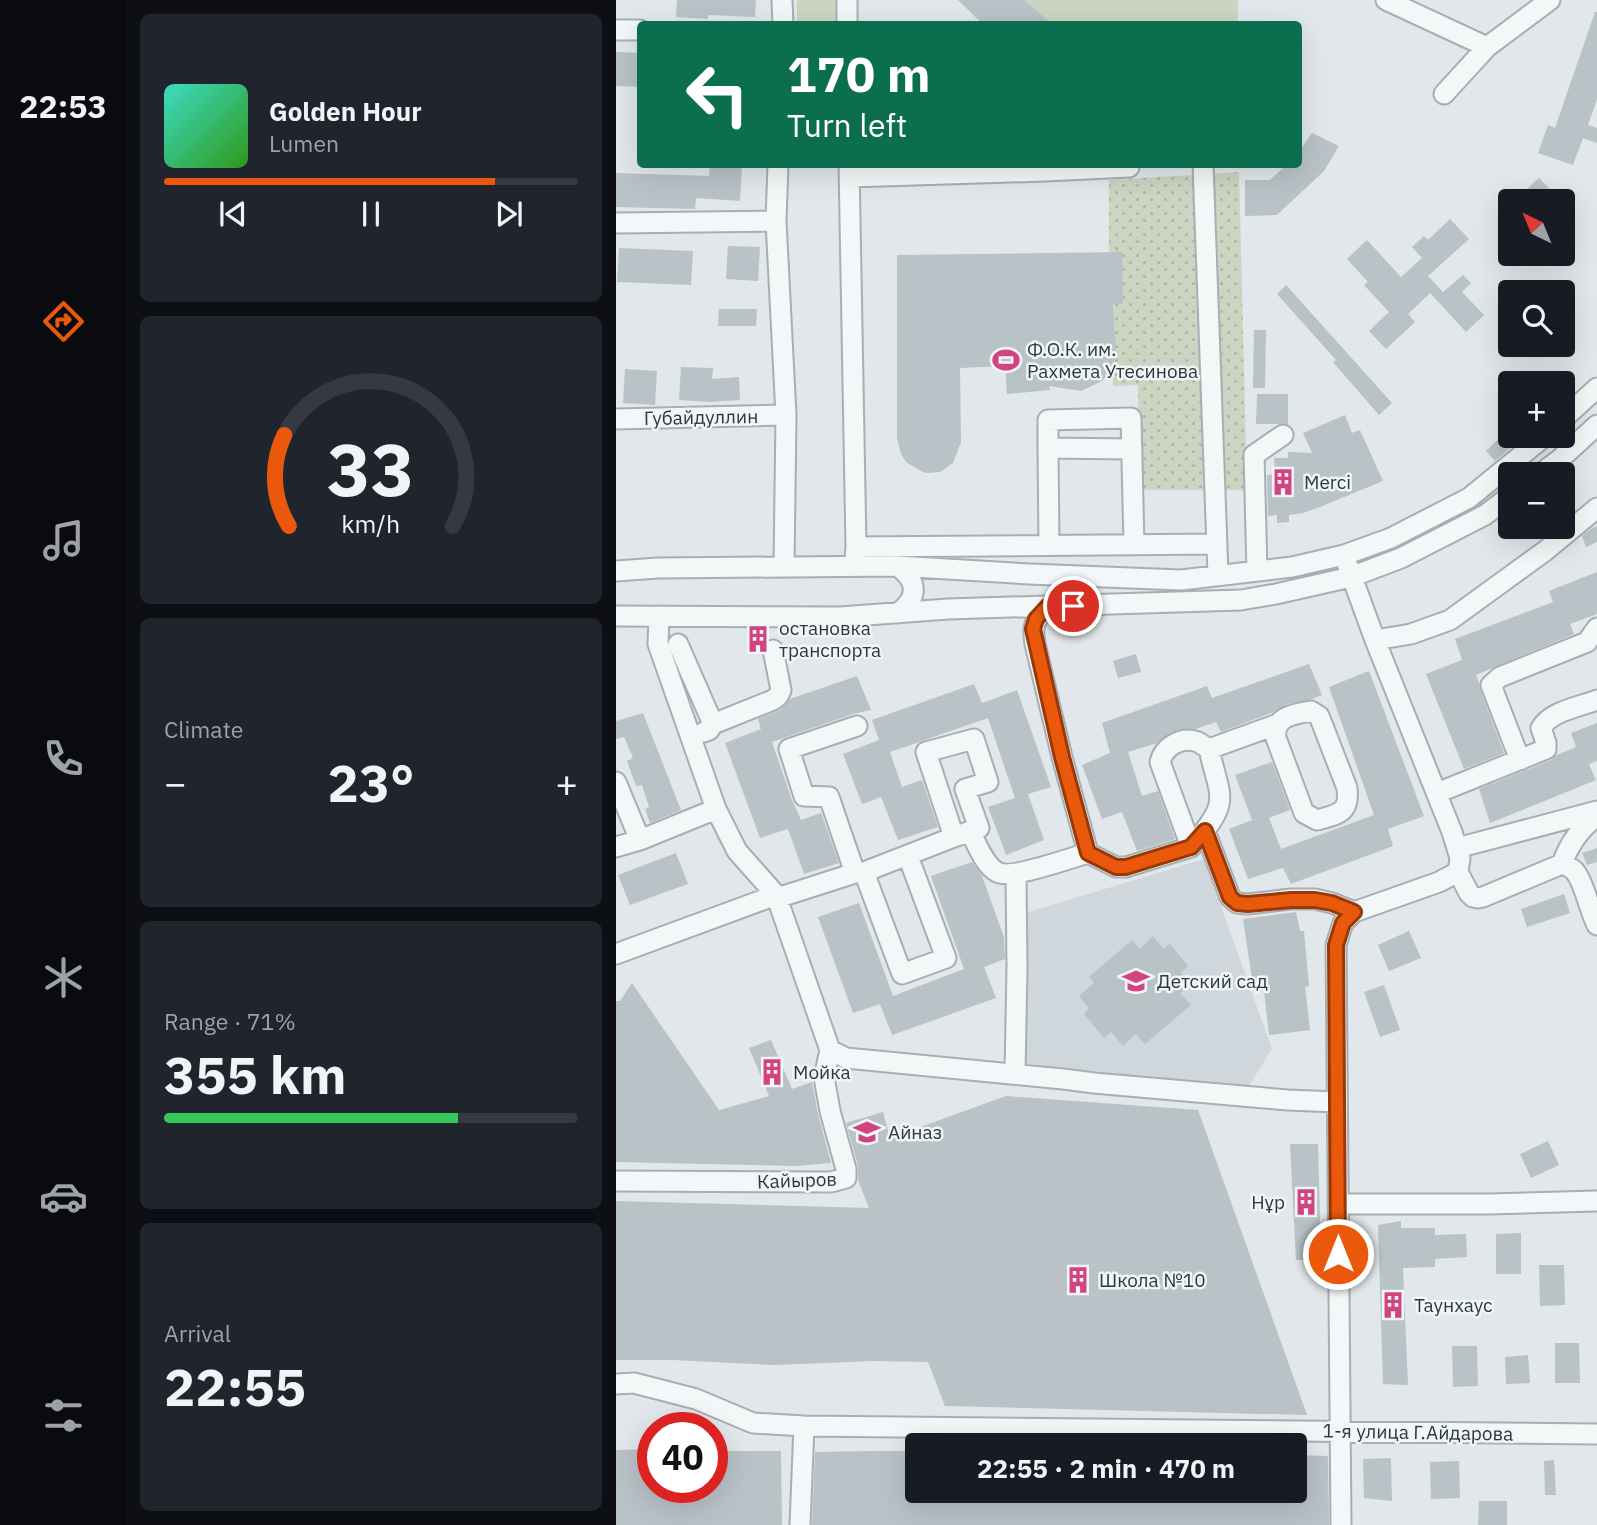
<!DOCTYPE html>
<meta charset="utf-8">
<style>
body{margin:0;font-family:"IBM Plex Sans",sans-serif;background:#20242c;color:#f1f3f6;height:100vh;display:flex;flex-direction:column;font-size:26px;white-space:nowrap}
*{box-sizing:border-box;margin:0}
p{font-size:23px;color:#9ea1a6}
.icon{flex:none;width:38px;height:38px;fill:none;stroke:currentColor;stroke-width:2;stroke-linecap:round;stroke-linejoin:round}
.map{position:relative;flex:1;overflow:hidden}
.details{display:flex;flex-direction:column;gap:14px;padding:14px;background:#0d0f14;width:490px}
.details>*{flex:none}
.top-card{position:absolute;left:21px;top:21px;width:665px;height:147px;border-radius:7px;box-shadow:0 7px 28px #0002;background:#0b6e4f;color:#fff;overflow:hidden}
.needle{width:46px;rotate:317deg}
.controls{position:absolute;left:882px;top:189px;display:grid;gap:14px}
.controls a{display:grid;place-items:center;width:77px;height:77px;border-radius:7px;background:#171b24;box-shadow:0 7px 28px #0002;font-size:35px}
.speed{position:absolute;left:21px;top:1412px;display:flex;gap:14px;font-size:35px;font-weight:700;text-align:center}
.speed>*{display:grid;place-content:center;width:91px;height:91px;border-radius:50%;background:#171b24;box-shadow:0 7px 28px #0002;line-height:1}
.speed .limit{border:10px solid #d22;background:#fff;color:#111}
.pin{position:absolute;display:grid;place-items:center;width:60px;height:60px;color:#fff;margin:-30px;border:4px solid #fff;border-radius:50%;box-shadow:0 2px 7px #0007}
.me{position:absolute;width:77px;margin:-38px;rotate:0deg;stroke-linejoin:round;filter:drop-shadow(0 0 5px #0008)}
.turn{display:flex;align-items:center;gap:24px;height:147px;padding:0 35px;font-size:32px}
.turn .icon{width:91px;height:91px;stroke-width:2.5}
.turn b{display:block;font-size:49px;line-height:60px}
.big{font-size:52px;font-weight:700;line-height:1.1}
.details .widget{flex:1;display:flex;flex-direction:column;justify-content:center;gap:10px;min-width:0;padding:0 24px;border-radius:10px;background:#20242c}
.details .dial{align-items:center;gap:0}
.dial svg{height:182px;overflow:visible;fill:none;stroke:#363941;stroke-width:7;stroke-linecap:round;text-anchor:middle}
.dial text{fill:#f1f3f6;stroke:none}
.song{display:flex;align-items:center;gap:21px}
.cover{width:84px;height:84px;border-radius:10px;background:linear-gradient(135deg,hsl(170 70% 55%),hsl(110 70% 35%))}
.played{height:7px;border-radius:4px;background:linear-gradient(90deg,#ea580c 80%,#363941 80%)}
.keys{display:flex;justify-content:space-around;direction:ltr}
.heat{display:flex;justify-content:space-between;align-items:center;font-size:38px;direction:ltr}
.charge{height:10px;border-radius:5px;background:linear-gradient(90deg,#34c759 71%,#363941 0)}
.trip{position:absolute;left:289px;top:1433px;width:402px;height:70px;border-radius:7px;background:#171b24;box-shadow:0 7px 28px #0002;font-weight:700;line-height:70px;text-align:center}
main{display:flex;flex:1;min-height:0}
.menu{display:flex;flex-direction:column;width:126px;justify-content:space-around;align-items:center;background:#090b0e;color:#9ea1a6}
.menu .icon{width:49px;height:49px}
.menu .active{color:#ea580c}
.menu b{font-size:32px;color:#f1f3f6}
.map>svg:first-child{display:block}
.built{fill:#cfd7dc}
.grass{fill:#ccd4c2}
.garden{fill:url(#garden-dots)}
.building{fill:#b8c2c7}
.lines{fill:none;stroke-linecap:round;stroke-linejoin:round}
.minor-casing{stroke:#a6afb4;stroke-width:23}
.minor{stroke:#f4f7f8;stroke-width:19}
.route-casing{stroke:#983908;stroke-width:18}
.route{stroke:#ea580c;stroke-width:12}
.labels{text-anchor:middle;stroke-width:5;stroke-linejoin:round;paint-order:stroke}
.poi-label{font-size:19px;fill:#293942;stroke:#f1f5f7;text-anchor:start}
.street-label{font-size:19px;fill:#293942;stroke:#f1f5f7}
</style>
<main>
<nav class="menu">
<b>22:53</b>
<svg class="icon active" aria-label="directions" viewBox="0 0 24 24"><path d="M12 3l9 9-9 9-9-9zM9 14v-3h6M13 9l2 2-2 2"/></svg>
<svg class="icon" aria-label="music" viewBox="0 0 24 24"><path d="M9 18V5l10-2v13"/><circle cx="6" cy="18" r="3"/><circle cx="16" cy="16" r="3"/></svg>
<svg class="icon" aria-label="phone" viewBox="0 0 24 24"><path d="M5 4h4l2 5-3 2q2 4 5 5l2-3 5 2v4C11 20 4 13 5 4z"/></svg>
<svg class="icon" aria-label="climate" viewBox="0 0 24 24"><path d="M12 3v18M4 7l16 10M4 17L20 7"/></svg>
<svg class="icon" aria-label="car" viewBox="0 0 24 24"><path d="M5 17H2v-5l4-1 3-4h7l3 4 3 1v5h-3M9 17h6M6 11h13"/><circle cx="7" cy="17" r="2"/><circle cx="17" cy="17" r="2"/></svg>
<svg class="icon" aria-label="filters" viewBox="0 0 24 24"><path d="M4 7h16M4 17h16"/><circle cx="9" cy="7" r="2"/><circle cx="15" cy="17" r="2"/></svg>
</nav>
<section class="details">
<div class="widget">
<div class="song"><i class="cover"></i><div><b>Golden Hour</b><p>Lumen</p></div></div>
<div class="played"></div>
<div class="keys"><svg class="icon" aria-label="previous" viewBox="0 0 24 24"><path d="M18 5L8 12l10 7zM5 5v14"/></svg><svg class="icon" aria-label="pause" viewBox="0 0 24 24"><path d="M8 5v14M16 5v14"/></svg><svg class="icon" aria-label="next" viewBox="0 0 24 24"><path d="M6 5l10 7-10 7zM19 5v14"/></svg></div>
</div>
<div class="widget dial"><svg viewBox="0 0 100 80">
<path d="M14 69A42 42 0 1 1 86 69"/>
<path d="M14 69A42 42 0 0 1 12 29" stroke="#ea580c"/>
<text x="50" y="56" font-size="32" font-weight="700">33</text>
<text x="50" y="72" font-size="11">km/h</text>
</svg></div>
<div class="widget"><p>Climate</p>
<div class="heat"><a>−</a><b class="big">23°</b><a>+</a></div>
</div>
<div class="widget"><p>Range · 71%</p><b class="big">355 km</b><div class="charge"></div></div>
<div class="widget"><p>Arrival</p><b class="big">22:55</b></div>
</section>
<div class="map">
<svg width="981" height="1525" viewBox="0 0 981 1525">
<defs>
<pattern id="garden-dots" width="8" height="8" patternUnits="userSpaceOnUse" patternTransform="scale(1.75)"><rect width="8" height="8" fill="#ccd4c2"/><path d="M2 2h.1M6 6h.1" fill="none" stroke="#afb7a8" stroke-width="1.8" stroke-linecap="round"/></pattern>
</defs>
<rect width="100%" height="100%" fill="#e1e7ea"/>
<path class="built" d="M588 859 656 1049 631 1089 411 1064 406 914Z"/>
<path class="grass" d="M181 0H225V24H181Z
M342 0H622V24H367Z"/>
<path class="garden" d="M623 172 631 490H522V385L497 386V363L500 348 497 304 506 252H493V180Z"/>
<path class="building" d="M61 0H140L139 17 92 15V19L60 17Z
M342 0H408L436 24H367Z
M979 12H981V99L972 125 981 128V143L967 138 957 165 922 153 932 125 939 128Z
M0 52 24 53V87L0 86Z
M696 133 723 146 708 171 661 215 629 216V180H654L671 164H682V153Z
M94 165 126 167 124 201 80 198 79 209 0 207V173L93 176Z
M923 178 946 201H898Z
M834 219 853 239 812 276 827 292 847 275 855 283 846 292 868 315 850 332 814 293 792 314 799 322 770 349 753 331 773 312 748 285 752 282 731 259 751 240 785 277 806 258 796 247 808 236 812 240Z
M112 246 144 247 142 281 110 279Z
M3 248 77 251 75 285 1 282Z
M506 252 507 304H497L500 348 499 358 492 375 486 381 465 391 433 386 434 390 391 394 389 366 344 368 345 442 337 463 324 472 310 473 303 470 290 462 285 454 281 438V255Z
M670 285 776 403 763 415 717 362 720 360 661 294Z
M103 309H141L140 326H102Z
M638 330H650L649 388H637Z
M65 367 97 368 96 379 123 377 124 400 94 402 63 400Z
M9 369 41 371 39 405 7 403Z
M641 394H672V424H640Z
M729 415 736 433 744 430 767 481 704 507 687 513 673 515V522L661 523V515L652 516 651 475 659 474 658 458H672V452L696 453 687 433Z
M892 430 894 436H898L902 441 879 461 870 451Z
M981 526V542L970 547 966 536 975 529Z
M981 572V614L954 624 958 634 860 675 863 683 864 689 888 753 848 769 810 674 846 660 839 639 937 602 933 591Z
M520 654 525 672 502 678 497 661Z
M693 664 706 695 696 699 672 704 655 713 605 732 600 722 580 729 561 730 552 734 541 743 512 752 526 796 542 791 559 839 521 851 506 812 486 819 466 765 494 753 486 723 591 686 596 698Z
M753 671 808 816 772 829 777 846 675 884 667 868 632 879 613 829 636 820 619 775 656 762 674 810 653 818 665 849 758 815 713 687Z
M241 676 255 710 237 714 156 742 176 800 185 820 205 813 223 863 188 874 172 829 144 838 109 743 145 729 142 719 164 710 174 699Z
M358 684 366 703 401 690 435 787 412 794 428 840 390 855 372 807 399 798 372 718 274 752 286 787 306 780 322 827 282 840 265 797 246 804 227 754 263 740 256 720Z
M27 713 65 810 34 823 29 809 33 807 26 785 20 786 11 761 17 758 8 737 0 739V721Z
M981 723V761L973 764 980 780 874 823 863 789 935 760 941 755 960 747 955 733Z
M981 848V862L971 865 966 853Z
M60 853 72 884 14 905 2 875Z
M356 862 366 876 388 937 389 959 368 967 380 998 276 1035 264 1004 237 1013 202 917 243 903 277 996 348 969 315 876Z
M948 894 954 913 911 927 905 909Z
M680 912 684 931H688L693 986 689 987 694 1030 653 1035 648 991 638 992 627 919Z
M793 931 805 958 773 971 762 945Z
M537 936 547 949 554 944 572 966 565 973 576 984 564 993 575 1005 529 1044 520 1034 507 1046 495 1032 488 1038 468 1014 473 1008 463 996 478 983 473 977 516 940 524 949Z
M16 983 103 1110 153 1096 133 1048 155 1040 176 1089 196 1082 202 1114 215 1163 180 1166 0 1162V1001H4Z
M768 985 784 1030 764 1037 748 992Z
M390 1096 582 1110 691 1415 329 1406 312 1362 258 1361 158 1365 57 1360H0V1201L253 1208 242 1180V1166L230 1123 267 1112 274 1138Z
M932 1141 943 1165 915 1178 904 1154Z
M674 1144H702L705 1260H680Z
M785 1221V1228H819V1235L850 1234 851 1257 819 1259V1267L787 1268 792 1385 767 1384 762 1225Z
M905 1233V1274H880V1234Z
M923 1265H948L949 1305 924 1306Z
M939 1343H963L964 1383H939Z
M836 1346H861L862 1386 837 1387Z
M912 1355 914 1383 890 1384 889 1357Z
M37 1449V1488H96V1451H165L166 1525H0V1450Z
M256 1451H301V1491H679V1455L712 1456 713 1525H196L199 1452Z
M775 1458 776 1501 748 1498 747 1459Z
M938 1460 940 1495H929L928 1461Z
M843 1461 844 1498 815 1499 814 1462Z
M863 1501H891V1525H862Z"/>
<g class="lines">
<defs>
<path id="minor" d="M166 0 167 24
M231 0V24
M770 0 871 47
M0 30H24
M828 94 871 47 934 0
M162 164 160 221 170 415 168 567
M233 164 240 547
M587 164 602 575
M234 177 429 171 513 167V164
M0 223 160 221
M0 419 170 415
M947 419 981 388
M432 448 433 545
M516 449 432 448V420L515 418 518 545
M924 474 943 460 981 425
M239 559 240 547 601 544
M281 566C302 580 303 598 282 613
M732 566 759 640 836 832 844 858 842 872 853 893 857 897 862 898 867 897 946 864C952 866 957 868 960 873 969 885 973 910 981 925
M0 571 42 568 281 566 413 574 565 580 676 567 728 555 775 538 853 498 929 436
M641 571 638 455 667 435
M0 616 224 617 332 609 625 600 660 594 735 577 785 558 869 515 894 496
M43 616 42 644 100 809 121 851 160 895 214 1050 230 1058 447 1079 478 1083 672 1100 721 1102
M759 640 795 634 834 620 929 551 981 508
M62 644 97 724 93 730 88 732
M695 711 703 716 707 726 731 788C734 813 723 814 701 820L688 813 660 738C657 717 677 714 695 711Z
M97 724 157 700 162 696 165 690 157 650
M358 739 372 782 349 789 363 828 338 837 310 752Z
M904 760 875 685 884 677 971 642 981 628
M0 782 24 840
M821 793 930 749V743L925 728C935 711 963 707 981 700
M354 831C361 844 368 865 381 872 395 880 454 858 472 853L446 757 419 644C416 624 418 621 432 606
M589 831 614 897 621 903 632 904 675 899H699L716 903 738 912
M580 841C616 800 603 796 593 749
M0 847 24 840 100 809
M841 848 981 811
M472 853 500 867H510L575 847 544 762C548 746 566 736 582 742 586 744 589 747 593 749L662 724
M292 856 330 958 286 974 248 872 338 837
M946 864C953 844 964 828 981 816
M161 898 239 873 213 797 188 796 173 749 241 726
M0 954 160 895
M399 1074 401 967 400 874
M0 1181 215 1182 230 1178V1169L214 1111 208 1077 214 1050
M722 1204H874L981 1201
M0 1384 18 1383 80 1399 137 1423 188 1426 981 1434
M184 1525 188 1426
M725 1525 720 945 727 923 738 912 823 882 842 872"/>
</defs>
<use href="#minor" class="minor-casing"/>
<use href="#minor" class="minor"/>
</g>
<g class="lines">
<defs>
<path id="route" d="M457 606H432L420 619 417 629 446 757 472 853 500 867H510L575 847 589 831 614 897 621 903 632 904 675 900H699L716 903 738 912 727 923 720 945 722 1254"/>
</defs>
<use href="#route" class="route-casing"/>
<use href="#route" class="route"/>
</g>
<defs>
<symbol id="stadium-bare" viewBox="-9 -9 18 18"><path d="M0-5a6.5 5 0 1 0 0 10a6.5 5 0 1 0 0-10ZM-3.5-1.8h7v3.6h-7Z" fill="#d2447f" stroke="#f1f5f7" stroke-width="2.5" paint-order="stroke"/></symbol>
<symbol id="building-bare" viewBox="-9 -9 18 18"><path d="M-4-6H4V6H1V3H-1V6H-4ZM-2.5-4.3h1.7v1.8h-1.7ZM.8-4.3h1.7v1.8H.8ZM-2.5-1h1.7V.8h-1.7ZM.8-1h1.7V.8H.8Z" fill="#d2447f" stroke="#f1f5f7" stroke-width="2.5" paint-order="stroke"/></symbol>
<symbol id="school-bare" viewBox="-9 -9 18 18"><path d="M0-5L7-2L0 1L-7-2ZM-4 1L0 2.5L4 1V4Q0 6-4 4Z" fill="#d2447f" stroke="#f1f5f7" stroke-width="2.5" paint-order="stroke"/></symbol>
</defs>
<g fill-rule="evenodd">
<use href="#stadium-bare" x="371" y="341" width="38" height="38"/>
<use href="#building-bare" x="648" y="463" width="38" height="38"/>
<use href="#building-bare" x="123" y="620" width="38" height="38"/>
<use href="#school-bare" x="501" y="962" width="38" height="38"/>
<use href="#building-bare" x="137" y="1053" width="38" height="38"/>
<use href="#school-bare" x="232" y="1113" width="38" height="38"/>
<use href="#building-bare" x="671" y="1183" width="38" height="38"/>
<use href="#building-bare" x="443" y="1261" width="38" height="38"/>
<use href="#building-bare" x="758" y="1286" width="38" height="38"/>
</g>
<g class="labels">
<g class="poi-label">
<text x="411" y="356">Ф.О.К. им.<tspan x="411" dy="22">Рахмета Утесинова</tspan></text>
<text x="688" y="489">Merci</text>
<text x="163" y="635">остановка<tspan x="163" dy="22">транспорта</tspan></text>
<text x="541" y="988">Детский сад</text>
<text x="177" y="1079">Мойка</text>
<text x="272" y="1139">Айназ</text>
<text x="669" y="1209" text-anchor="end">Нұр</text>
<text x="483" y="1287">Школа №10</text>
<text x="798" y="1312">Таунхаус</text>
</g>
<g class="street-label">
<text transform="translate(85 417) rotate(-1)" y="7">Губайдуллин</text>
<text transform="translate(181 1180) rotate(-2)" y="7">Кайыров</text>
<text transform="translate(802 1432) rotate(1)" y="7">1-я улица Г.Айдарова</text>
</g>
</g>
</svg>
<div class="controls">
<a><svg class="needle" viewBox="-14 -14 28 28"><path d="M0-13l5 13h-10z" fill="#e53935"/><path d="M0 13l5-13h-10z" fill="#9ea1a6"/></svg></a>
<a><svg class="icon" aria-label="search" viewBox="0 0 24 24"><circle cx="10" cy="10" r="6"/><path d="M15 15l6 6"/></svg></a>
<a>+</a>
<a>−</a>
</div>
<div class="speed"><div class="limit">40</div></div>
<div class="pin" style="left:457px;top:606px;background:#d93025"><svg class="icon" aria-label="arrive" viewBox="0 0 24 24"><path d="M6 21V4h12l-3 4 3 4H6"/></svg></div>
<svg class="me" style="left:722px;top:1254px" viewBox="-20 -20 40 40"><circle r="17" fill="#ea580c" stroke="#fff" stroke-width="3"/><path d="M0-11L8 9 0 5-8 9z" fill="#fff"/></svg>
<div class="trip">22:55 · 2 min · 470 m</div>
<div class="top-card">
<div class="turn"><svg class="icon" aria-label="left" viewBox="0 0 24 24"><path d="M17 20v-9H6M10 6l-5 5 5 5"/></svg><div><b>170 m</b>Turn left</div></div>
</div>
</div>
</main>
